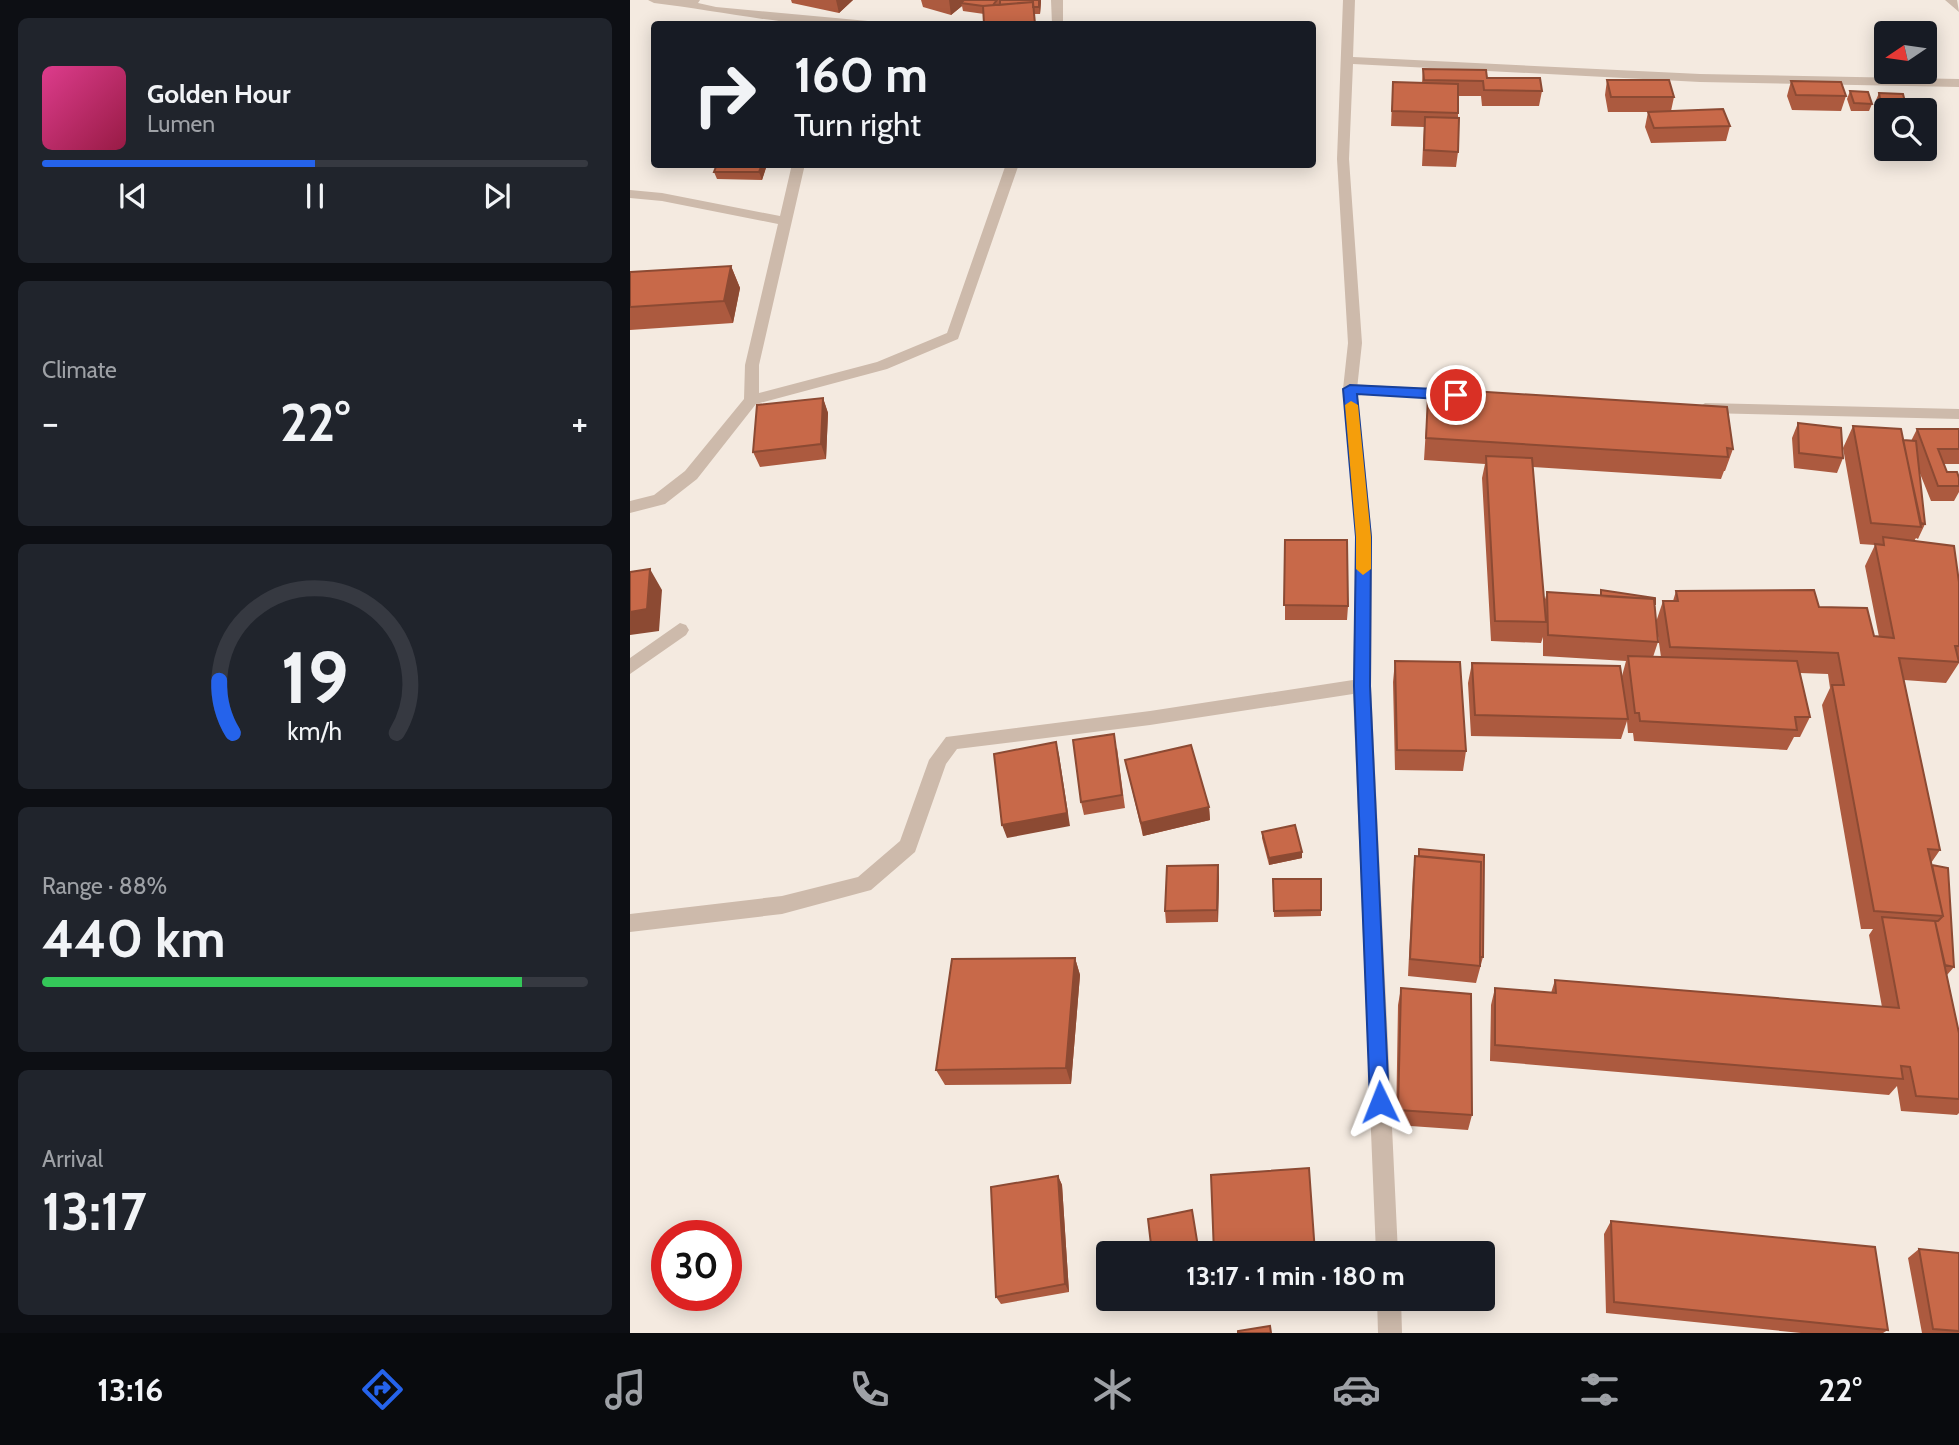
<!DOCTYPE html>
<meta charset="utf-8">
<style>
body{margin:0;font-family:Cabin,sans-serif;background:#20242c;color:#f1f3f6;height:100vh;display:flex;flex-direction:column;font-size:26px;white-space:nowrap}
*{box-sizing:border-box;margin:0}
p{font-size:23px;color:#9ea1a6}
.icon{flex:none;width:38px;height:38px;fill:none;stroke:currentColor;stroke-width:2;stroke-linecap:round;stroke-linejoin:round}
.map{position:relative;flex:1;overflow:hidden}
.details{display:flex;flex-direction:column;gap:18px;padding:18px;background:#0d0f14;width:630px}
.details>*{flex:none}
.hud{position:absolute;left:21px;top:21px;width:665px;height:147px;border-radius:7px;box-shadow:0 4px 18px #0003;background:#171b24;color:#f1f3f6;overflow:hidden}
.needle{width:46px;rotate:257deg}
.buttons{position:absolute;left:1244px;top:21px;display:grid;gap:14px}
.buttons a{display:grid;place-items:center;width:63px;height:63px;border-radius:7px;background:#171b24;box-shadow:0 4px 18px #0003;font-size:35px}
.speed{position:absolute;left:21px;top:1220px;display:flex;gap:14px;font-size:35px;font-weight:700;text-align:center}
.speed>*{display:grid;place-content:center;width:91px;height:91px;border-radius:50%;background:#171b24;box-shadow:0 4px 18px #0003;line-height:1}
.speed .limit{border:10px solid #d22;background:#fff;color:#111}
.pin{position:absolute;display:grid;place-items:center;width:60px;height:60px;color:#fff;margin:-30px;border:4px solid #fff;border-radius:50%;box-shadow:0 2px 7px #0007}
.me{position:absolute;width:77px;margin:-38px;rotate:358deg;stroke-linejoin:round;filter:drop-shadow(0 0 5px #0008)}
.turn{display:flex;align-items:center;gap:24px;height:147px;padding:0 28px;font-size:32px}
.turn .icon{width:91px;height:91px;stroke-width:2.5}
.turn b{display:block;font-size:49px;line-height:60px}
.big{font-size:52px;font-weight:800;line-height:1.1}
.details .tile{flex:1;display:flex;flex-direction:column;justify-content:center;gap:10px;min-width:0;padding:0 24px;border-radius:10px;background:#20242c}
.details .dial{align-items:center;gap:0}
.dial svg{height:182px;overflow:visible;fill:none;stroke:#363941;stroke-width:7;stroke-linecap:round;text-anchor:middle}
.dial text{fill:#f1f3f6;stroke:none}
.song{display:flex;align-items:center;gap:21px}
.cover{width:84px;height:84px;border-radius:10px;background:linear-gradient(135deg,hsl(330 70% 55%),hsl(340 70% 35%))}
.played{height:7px;border-radius:4px;background:linear-gradient(90deg,#2563eb 50%,#363941 50%)}
.keys{display:flex;justify-content:space-around;direction:ltr}
.heat{display:flex;justify-content:space-between;align-items:center;font-size:38px;direction:ltr}
.charge{height:10px;border-radius:5px;background:linear-gradient(90deg,#34c759 88%,#363941 0)}
.trip{position:absolute;left:466px;top:1241px;width:399px;height:70px;border-radius:7px;background:#171b24;box-shadow:0 4px 18px #0003;font-weight:800;line-height:70px;text-align:center}
.menu{display:flex;height:112px;justify-content:space-around;align-items:center;background:#090b0e;color:#9ea1a6}
.menu .icon{width:49px;height:49px}
.menu .selected{color:#2563eb}
.menu b{font-size:32px;color:#f1f3f6}
main{display:flex;flex:1;min-height:0}
.map>svg:first-child{display:block}
.lines{fill:none;stroke-linecap:round;stroke-linejoin:round}
.lane{fill:#cdbaab;fill-rule:evenodd}
.street{fill:#cdbaab;fill-rule:evenodd}
.wall{fill:#ac5a3f;fill-rule:evenodd}
.shaded-wall{fill:#8c4a33}
.building{fill:#c86949;stroke:#8c4a33;stroke-width:2}
.route{fill:#2563eb;stroke:#184099;stroke-width:2}
.slow{fill:#f59e0b}
</style>
<main>
<section class="details">
<div class="tile">
<div class="song"><i class="cover"></i><div><b>Golden Hour</b><p>Lumen</p></div></div>
<div class="played"></div>
<div class="keys"><svg class="icon" aria-label="previous" viewBox="0 0 24 24"><path d="M18 5L8 12l10 7zM5 5v14"/></svg><svg class="icon" aria-label="pause" viewBox="0 0 24 24"><path d="M8 5v14M16 5v14"/></svg><svg class="icon" aria-label="next" viewBox="0 0 24 24"><path d="M6 5l10 7-10 7zM19 5v14"/></svg></div>
</div>
<div class="tile"><p>Climate</p>
<div class="heat"><a>−</a><b class="big">22°</b><a>+</a></div>
</div>
<div class="tile dial"><svg viewBox="0 0 100 80">
<path d="M14 69A42 42 0 1 1 86 69"/>
<path d="M14 69A42 42 0 0 1 8 46" stroke="#2563eb"/>
<text x="50" y="56" font-size="32" font-weight="700">19</text>
<text x="50" y="72" font-size="11">km/h</text>
</svg></div>
<div class="tile"><p>Range · 88%</p><b class="big">440 km</b><div class="charge"></div></div>
<div class="tile"><p>Arrival</p><b class="big">13:17</b></div>
</section>
<div class="map">
<svg width="1329" height="1333" viewBox="0 0 1329 1333">
<rect width="100%" height="100%" fill="#f4eae0"/>
<g class="lines">
<path class="lane" d="M720 384 829 390 836 395 829 400 715 392V386Z
M1075 403 1329 409V419L1075 413 1068 408Z"/>
<path class="street" d="M18 0H70L68 3 86 7 238 21 244 24C173 31 95 11 24 3Z
M421 0H433V24H422Z
M713 0H725L723 57 1070 74 1329 79V87L1070 82 723 64 719 159 732 343 727 389 742 537 741 686 768 1253H746L723 694 520 725 327 749 316 764 285 852 241 890 152 914 0 932V914L152 896 228 877 270 841 299 760 316 737 520 711 723 680 726 537 713 389 718 343 707 159Z
M1315 0H1327L1329 12Z
M162 164H175L129 365V393L247 362 317 333 376 164H389L328 339 257 369 126 404 67 479 35 504 0 513V501L24 495 55 471 114 399 115 365 148 224 32 201 0 198V190L32 193 150 216Z
M50 623 56 625 59 630 56 635 0 674V658Z
M747 1298H771L772 1333H748Z"/>
</g>
<path class="wall" d="M161 0H223L209 13 162 3Z
M291 0H411V2L410 14H354L333 11 332 6 321 15 293 7Z
M793 69 857 78 912 91 909 106H852L851 96H828V152L826 167 792 166 794 127 761 126 763 82 792 83Z
M977 80 1044 97 1041 111 1100 126 1096 141 1021 143 1015 127 1018 112H978L975 95Z
M1161 81 1216 96 1211 111 1162 110 1157 96Z
M1220 91 1242 104 1239 111H1221L1217 99Z
M1249 93 1276 106 1275 110H1256V113L1249 112 1246 100Z
M87 164H137L132 180 87 179 84 172Z
M101 266 110 288 103 323 0 330V272Z
M810 389 1103 449 1095 471H1094L1091 479 903 467 914 603 917 592 970 596 971 590 1025 605 1026 622 1033 601H1043L1046 591 1189 607 1244 636 1249 637 1235 566 1245 545 1230 544 1213 448 1223 426 1273 440 1281 441 1287 429H1329V464H1314L1317 472 1329 478V492L1324 501H1301L1289 471 1295 524 1288 539 1286 538 1284 541 1329 582V663L1316 683 1274 680 1310 850 1301 863 1324 967 1317 975 1329 1033V1113L1327 1115 1271 1111 1267 1086 1259 1095 860 1061 861 1005 865 988 921 993 925 980 1252 1007 1239 935 1243 929H1231L1192 705 1200 688 1198 674 1170 673 1180 717 1170 737H1164L1157 750 1004 741 1003 733H998L997 721 991 739 841 736 838 683 842 663 992 676 996 661 913 656V637L911 643 861 641 852 478 855 464 794 460 798 396 809 397ZM1026 622 1031 657H1023L1028 642Z
M193 398 198 413 196 459 130 467 123 452Z
M1168 423 1213 458 1207 473 1164 468 1162 438Z
M655 540 718 606 717 620H655Z
M765 661 836 751 833 771 765 770 763 682Z
M487 748 495 808 454 815 451 802Z
M495 760 579 807 580 820 513 836Z
M632 832 672 852V858L639 865 632 838Z
M789 849 853 957 846 983 778 976 783 875 785 856H788Z
M588 865 589 878 588 922 536 923 535 911Z
M643 879H691V916L644 917Z
M445 958 450 975 441 1084 315 1085 306 1070Z
M771 988 842 1115 838 1130 766 1125 768 1005Z
M428 1176 432 1185 439 1292 371 1304 366 1297Z
M981 1221 1258 1330 1253 1333H1171L976 1313 974 1234Z
M1289 1249 1329 1253V1333H1292L1278 1258Z
M586 1298H687V1302L588 1309Z"/>
<path class="shaded-wall" d="M206 0H223L209 13Z
M319 0H339L331 3 332 6 321 15Z
M409 0H411V2L410 14 409 7Z
M132 164 137 165 132 180 129 172Z
M101 266 110 288 103 323 94 301Z
M193 398 198 413 196 459 191 444Z
M20 569 32 590 29 631 0 635V612Z
M426 742 429 755 440 826 377 838 372 825Z
M579 807 580 820 513 836 511 823Z
M672 852V858L639 865V858Z
M588 865 589 878 588 922 587 910Z
M445 958 450 975 441 1084 436 1068Z
M428 1176 432 1185 439 1292 435 1284Z"/>
<path class="building" d="M334 0H367L363 5 353 6 331 3Z
M370 0H409V7H403V2L370 5Z
M403 2 405 24H354L353 6Z
M793 69 856 70 857 78H910L912 91 854 90 853 81 794 80Z
M977 80H1039L1044 97H981Z
M1161 81 1211 82 1216 96 1166 95Z
M763 82 828 84V113L762 111Z
M1220 91 1238 92 1242 104 1224 103Z
M1249 93 1273 94 1276 106 1251 105Z
M1093 109 1100 126 1024 128 1018 112Z
M795 117 829 118 828 152 794 150Z
M87 164H132L129 172H84Z
M101 266 94 301 0 307V272Z
M810 389 1097 407 1103 449 1097 448 1098 457 796 438 798 396 810 397Z
M193 398 191 444 123 452 127 405Z
M1168 423 1211 428 1213 458 1169 453Z
M1223 426 1271 429 1291 527 1241 523Z
M1287 429H1329V449H1308L1317 472H1327L1329 478V486H1308Z
M1273 440 1286 441 1295 524 1291 523Z
M856 456 902 458 916 622 865 621Z
M1253 537 1324 546 1329 582V646H1325L1329 662 1269 658 1310 850 1298 849 1313 916 1244 911 1202 685H1214L1208 653 1040 647 1033 601H1048L1046 591 1184 590 1189 607 1237 608 1244 636 1264 638 1245 544 1254 545Z
M655 540H717L718 606 654 605Z
M20 569 17 609 0 612V572Z
M971 590 1025 598V605L1024 599 971 596Z
M917 592 1024 599 1028 642 918 635Z
M998 656 1167 661 1180 717H1165L1167 730 1010 721 1009 713H1005Z
M765 661 830 662 836 751 767 750Z
M842 663 990 666 998 719 845 715Z
M484 734 492 795 451 802 443 740Z
M426 742 437 813 372 825 364 754Z
M561 745 579 807 511 823 495 760Z
M665 825 672 852 639 858 632 832Z
M789 849 854 855 853 957H850L851 862 789 856Z
M785 856 851 862 850 966 780 959Z
M588 865 587 910 535 911 537 866Z
M1302 865 1318 868 1324 967 1315 965 1305 921H1308L1313 916Z
M643 879H691V910L644 911Z
M1252 917 1305 921 1329 1033V1099L1286 1096 1280 1067 1271 1066 1273 1079 865 1045V988L926 993 925 980 1269 1008Z
M445 958 436 1068 306 1070 322 959Z
M771 988 841 994 842 1115 768 1110Z
M679 1168 685 1253H584L581 1175Z
M428 1176 435 1284 366 1297 361 1187Z
M562 1210 569 1253H522L518 1219Z
M981 1221 1245 1247 1258 1330 984 1302Z
M1289 1249 1329 1253V1331L1303 1329Z
M640 1326 641 1333H608V1331Z"/>
<path class="route" d="M720 385 826 390 833 395 826 400 727 394 741 537 740 686 759 1102 757 1109 750 1111 743 1109 740 1102 724 686 726 537 713 389Z"/>
<path class="slow" d="M721 401 728 405 741 537V569L733 575 726 569V537L715 405Z"/>
</svg>
<div class="buttons">
<a><svg class="needle" viewBox="-14 -14 28 28"><path d="M0-13l5 13h-10z" fill="#e53935"/><path d="M0 13l5-13h-10z" fill="#9ea1a6"/></svg></a>
<a><svg class="icon" aria-label="search" viewBox="0 0 24 24"><circle cx="10" cy="10" r="6"/><path d="M15 15l6 6"/></svg></a>
</div>
<div class="speed"><div class="limit">30</div></div>
<div class="pin" style="left:826px;top:395px;background:#d93025"><svg class="icon" aria-label="arrive" viewBox="0 0 24 24"><path d="M6 21V4h12l-3 4 3 4H6"/></svg></div>
<svg class="me" style="left:750px;top:1102px" viewBox="-20 -20 40 40"><path d="M0-17L14 15 0 8-14 15z" fill="#2563eb" stroke="#fff" stroke-width="4"/></svg>
<div class="trip">13:17 · 1 min · 180 m</div>
<div class="hud">
<div class="turn"><svg class="icon" aria-label="right" viewBox="0 0 24 24"><path d="M7 20v-9h11M14 6l5 5-5 5"/></svg><div><b>160 m</b>Turn right</div></div>
</div>
</div>
</main>
<nav class="menu">
<b>13:16</b>
<svg class="icon selected" aria-label="directions" viewBox="0 0 24 24"><path d="M12 3l9 9-9 9-9-9zM9 14v-3h6M13 9l2 2-2 2"/></svg>
<svg class="icon" aria-label="music" viewBox="0 0 24 24"><path d="M9 18V5l10-2v13"/><circle cx="6" cy="18" r="3"/><circle cx="16" cy="16" r="3"/></svg>
<svg class="icon" aria-label="phone" viewBox="0 0 24 24"><path d="M5 4h4l2 5-3 2q2 4 5 5l2-3 5 2v4C11 20 4 13 5 4z"/></svg>
<svg class="icon" aria-label="climate" viewBox="0 0 24 24"><path d="M12 3v18M4 7l16 10M4 17L20 7"/></svg>
<svg class="icon" aria-label="car" viewBox="0 0 24 24"><path d="M5 17H2v-5l4-1 3-4h7l3 4 3 1v5h-3M9 17h6M6 11h13"/><circle cx="7" cy="17" r="2"/><circle cx="17" cy="17" r="2"/></svg>
<svg class="icon" aria-label="filters" viewBox="0 0 24 24"><path d="M4 7h16M4 17h16"/><circle cx="9" cy="7" r="2"/><circle cx="15" cy="17" r="2"/></svg>
<b>22°</b>
</nav>
